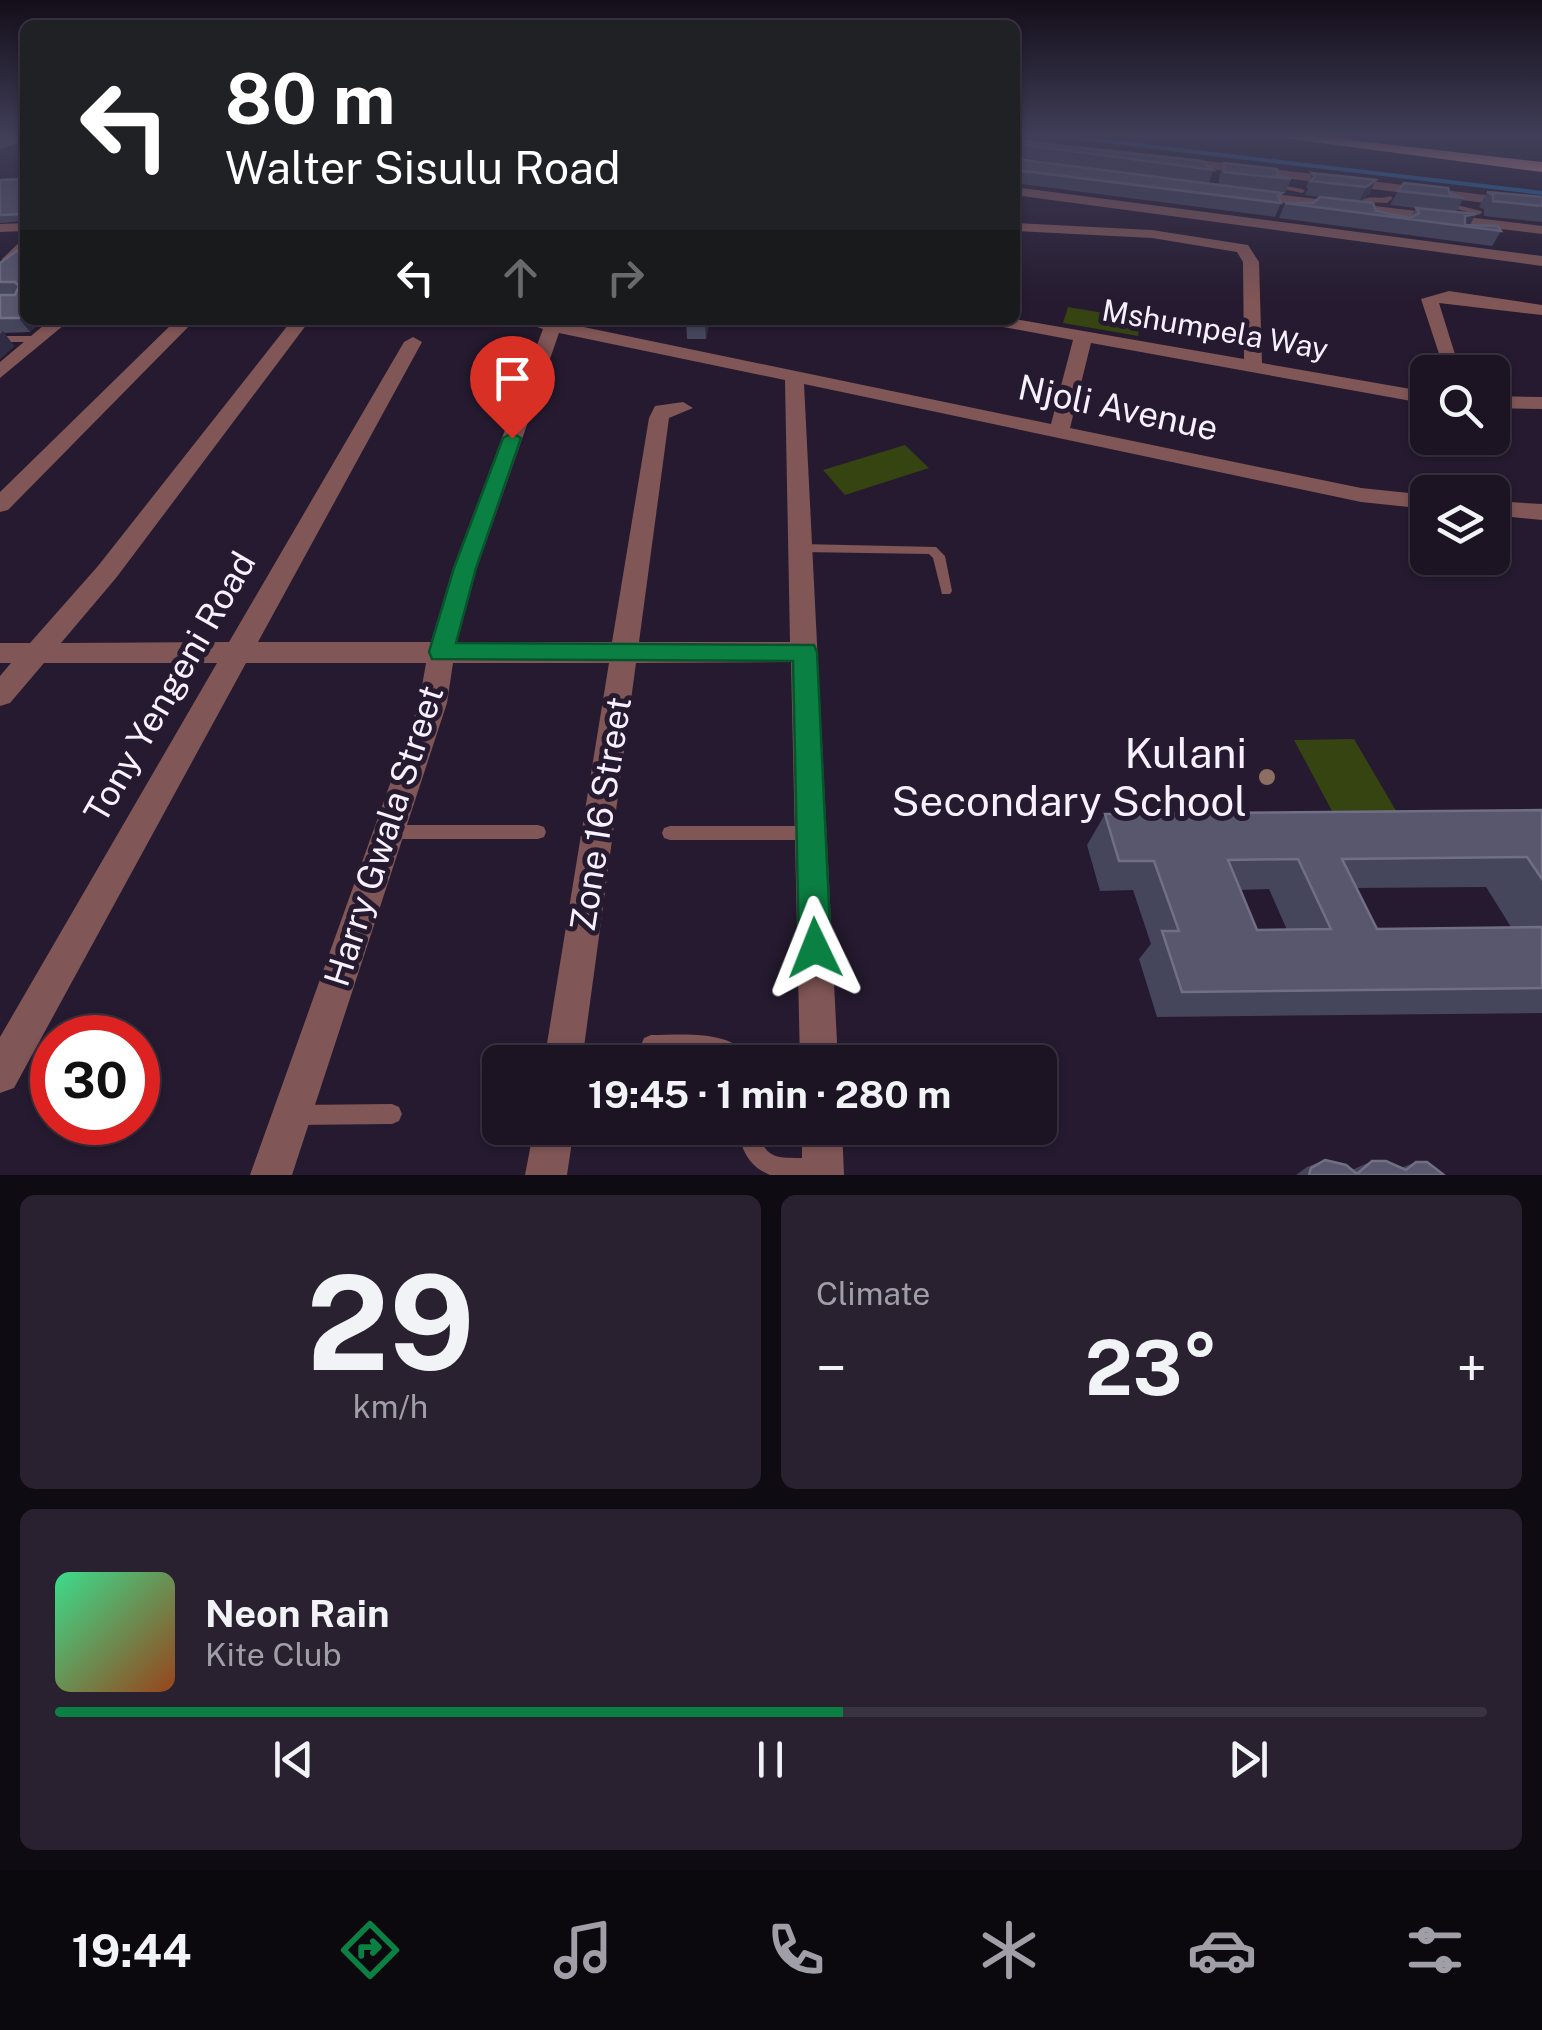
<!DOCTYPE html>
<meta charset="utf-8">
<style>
body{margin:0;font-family:"Public Sans",sans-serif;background:#292130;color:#f1f3f6;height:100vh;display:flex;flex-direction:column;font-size:38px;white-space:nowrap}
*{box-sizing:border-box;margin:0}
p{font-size:32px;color:#a09ea6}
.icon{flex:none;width:55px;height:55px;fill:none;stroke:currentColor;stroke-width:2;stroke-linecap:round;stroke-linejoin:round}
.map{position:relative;height:1175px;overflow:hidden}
.sheet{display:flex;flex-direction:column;gap:20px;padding:20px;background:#0f0b13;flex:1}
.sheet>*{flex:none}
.top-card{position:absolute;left:20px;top:20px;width:1000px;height:305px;border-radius:15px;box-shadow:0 2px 8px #0004,0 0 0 2px #3a3341;background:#202124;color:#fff;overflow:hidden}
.controls{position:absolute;left:1410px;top:355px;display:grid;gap:20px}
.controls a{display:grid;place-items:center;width:100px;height:100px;border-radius:15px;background:#1c1423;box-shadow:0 2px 8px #0004,0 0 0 2px #3a3341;font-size:50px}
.speed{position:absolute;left:30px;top:1015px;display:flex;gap:20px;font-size:50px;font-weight:700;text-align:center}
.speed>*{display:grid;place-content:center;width:130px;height:130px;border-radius:50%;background:#1c1423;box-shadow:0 2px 8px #0004,0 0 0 2px #3a3341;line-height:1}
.speed .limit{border:15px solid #d22;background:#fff;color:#111}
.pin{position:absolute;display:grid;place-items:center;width:85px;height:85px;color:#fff;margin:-102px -42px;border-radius:50% 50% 50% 0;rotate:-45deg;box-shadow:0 0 10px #0007}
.pin .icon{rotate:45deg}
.me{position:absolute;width:110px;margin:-55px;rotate:358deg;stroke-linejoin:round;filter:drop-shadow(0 0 8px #0008)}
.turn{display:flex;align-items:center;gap:35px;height:210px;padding:0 40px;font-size:45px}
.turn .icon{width:130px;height:130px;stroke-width:2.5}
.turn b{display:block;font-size:70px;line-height:85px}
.lanes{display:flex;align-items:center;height:95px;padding:0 40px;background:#0003;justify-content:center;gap:50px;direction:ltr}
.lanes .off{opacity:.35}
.big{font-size:75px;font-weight:700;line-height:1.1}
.sheet .tile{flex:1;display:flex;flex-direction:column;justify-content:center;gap:15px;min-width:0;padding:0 35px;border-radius:15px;background:#292130}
.sheet .dial{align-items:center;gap:0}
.dial b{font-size:130px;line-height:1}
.song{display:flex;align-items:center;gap:30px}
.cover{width:120px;height:120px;border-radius:15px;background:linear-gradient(135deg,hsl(150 70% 55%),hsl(20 70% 35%))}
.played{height:10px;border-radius:5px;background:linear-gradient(90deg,#0b8043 55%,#3a3341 55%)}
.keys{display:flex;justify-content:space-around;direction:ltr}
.heat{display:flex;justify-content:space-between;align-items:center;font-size:55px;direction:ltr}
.sheet .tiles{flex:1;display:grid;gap:20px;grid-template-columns:1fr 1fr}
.tile:last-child{grid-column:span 2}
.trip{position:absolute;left:482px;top:1045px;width:575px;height:100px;border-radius:15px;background:#1c1423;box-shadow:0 2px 8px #0004,0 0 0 2px #3a3341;font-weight:700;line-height:100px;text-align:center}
.tab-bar{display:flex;height:160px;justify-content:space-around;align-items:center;background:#0b080e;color:#a09ea6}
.tab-bar .icon{width:70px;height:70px}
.tab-bar .active{color:#0b8043}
.tab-bar b{font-size:45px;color:#f1f3f6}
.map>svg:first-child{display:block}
.green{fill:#354411}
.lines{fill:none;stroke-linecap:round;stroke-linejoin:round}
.stream{stroke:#206eb0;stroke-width:4}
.lane{fill:#815656;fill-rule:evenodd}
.street{fill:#815656;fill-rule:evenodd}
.highway{fill:#fea9a8;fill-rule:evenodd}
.wall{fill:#45455c;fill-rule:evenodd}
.shaded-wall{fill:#302c43}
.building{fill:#58576e;stroke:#716f84;stroke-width:2.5;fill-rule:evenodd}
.route{fill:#0b8043;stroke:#07532c;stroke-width:2.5}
.education-dot{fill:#8d6e63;stroke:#251a2f;stroke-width:4}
.labels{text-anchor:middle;stroke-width:10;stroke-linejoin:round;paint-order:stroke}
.far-street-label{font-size:30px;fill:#f7f0fe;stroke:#251a2f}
.street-label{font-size:35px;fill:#f7f0fe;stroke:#251a2f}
.near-poi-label{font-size:42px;fill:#f7f0fe;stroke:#251a2f;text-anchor:end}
</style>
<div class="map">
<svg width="1542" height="1175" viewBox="0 0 1542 1175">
<rect width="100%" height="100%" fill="#251a2f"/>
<path class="green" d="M1068 307 1140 319 1138 336 1063 323Z
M905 445 929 468 845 495 823 470Z
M1354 739 1412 838 1347 839 1294 740Z"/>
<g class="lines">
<path class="stream" d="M1071 137 1542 193"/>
<path class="lane" d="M1276 184 1302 189 1305 191 1302 193 1274 187V185Z
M1390 196 1393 198 1387 203 1365 202 1362 200C1370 195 1381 200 1390 196Z
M1445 202 1481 211 1482 213 1478 215 1443 205V203Z
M0 336H39L43 339 39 342H0Z
M801 544 936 547 945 556 952 591 950 594H942L933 558 929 554 801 552 795 548Z
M391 825H538L544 827 546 832 544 837 538 839H391L385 837 383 832 385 827Z
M670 826H809L815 828 817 833 815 838 809 840H670L664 838 662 833 664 828Z
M651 1035C682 1035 735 1028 752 1062H728L720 1058 700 1054 651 1055 644 1052 641 1045 644 1038Z
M392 1104 399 1107 402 1114 399 1121 392 1124 294 1125 287 1122 284 1115 287 1108 294 1105Z
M737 1128H757C767 1173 793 1150 823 1162L826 1169 824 1175H770C748 1166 742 1150 737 1128Z"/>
<path class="street" d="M10 137H25V141L0 149V141Z
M1175 157 1542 202V210L1170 164 1169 161Z
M1015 187 1542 256V266L1015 195Z
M1249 191 1542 226V234L1244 198V192Z
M25 223V231L0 232V224Z
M1015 223 1152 230 1248 245 1259 262 1262 363 1428 392V404L1091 343 1070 428 1361 488 1428 495V509L1361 502 804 384 838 1062H800L791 662 636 663 582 1062H544L609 663H453L447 703 292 1175H250L419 703 426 663H246L14 1088 0 1093V1037L217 663H44L10 703 0 706V676L11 663H0V643H30L98 566 292 320H310L116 578 61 643 229 642 404 342 413 337 422 342 258 642H431L453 568 543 329 516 320H550L1051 424 1073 340 993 325 984 320 1015 319 1244 359 1243 262 1237 252 1152 238 1015 231ZM559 333 785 380 790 642H639L669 418 693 408 683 402 655 406 649 418 612 642H457L477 568Z
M25 237V252L14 265H2V259Z
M1449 291 1542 305V315L1439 303 1458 364 1464 372H1445L1421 299Z
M50 320H70L0 378V362Z
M176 320H195L8 510 0 512V492Z
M1492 396 1542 397V409L1492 408Z
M1492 501 1542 504V520L1492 515Z
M534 1128H574L567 1175H525Z
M802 1128H842L844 1175H802Z"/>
<path class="highway" d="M1275 137H1324L1542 162V172Z"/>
</g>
<path class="wall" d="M1019 144 1213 170 1209 184 1219 185V177L1224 163 1291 179 1285 193 1265 191 1282 193 1279 199 1281 203 1275 217 1015 183V155L1017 159 1106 170 1017 157Z
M1312 173 1376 180 1369 194 1359 202 1305 195 1308 189 1306 187Z
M25 179V221L0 223V180Z
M1398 191 1450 194 1464 198 1456 212 1476 214 1470 225 1501 231 1492 246 1279 218 1285 203 1411 217 1416 208 1390 205Z
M1487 192 1542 197V222L1484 216V209L1479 207Z
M25 245 30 332 4 333 14 346 0 359V263Z
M686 320H710L706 339H687Z
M1542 810V1013L1157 1017 1139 959 1151 944 1133 890 1100 891 1087 845 1105 814ZM1486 887 1511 927 1377 929 1357 888ZM1269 889 1287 930H1257L1240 890Z
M1325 1160 1352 1170 1372 1161 1401 1168 1416 1162 1444 1175H1296L1307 1167Z"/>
<path class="shaded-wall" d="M1376 180 1369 194 1359 202 1366 187Z
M1476 214 1469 226 1459 225 1465 216Z
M25 313V320H44L30 332 19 318Z
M706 320H710L706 339 705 323Z
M3 331 14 346 0 359V334Z"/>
<path class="building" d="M1021 141 1202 161 1213 170 1019 144Z
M1015 155 1017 159 1282 193 1278 196 1281 203 1015 170Z
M1224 163 1277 169V175L1291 179 1224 172Z
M1312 173 1376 180 1366 187 1311 181 1315 176Z
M25 179V214L0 215V180Z
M1404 183 1448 188 1450 194 1464 198 1398 191Z
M1487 192 1542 197V206L1493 201V195Z
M1320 197 1373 203 1376 211 1410 218 1419 213 1416 208 1476 214 1465 216V225L1498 226 1501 231 1285 203H1313Z
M25 245V313L19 318H0V295H15L19 286 15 282H0V263Z
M686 320H706L705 323 685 322Z
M1542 810V879L1527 857 1342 859 1377 929 1542 927V988L1182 992 1162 931H1179L1154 861H1119L1105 814ZM1298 859 1331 929 1257 930 1228 860Z
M1325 1160 1346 1165 1357 1174 1372 1161H1386L1406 1170 1416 1162H1427L1444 1175H1309L1311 1168Z"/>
<linearGradient id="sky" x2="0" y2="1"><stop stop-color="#140e1a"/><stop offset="0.45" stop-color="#403e58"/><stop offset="1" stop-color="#403e58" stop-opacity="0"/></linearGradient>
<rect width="1542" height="302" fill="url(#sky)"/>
<path class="route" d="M512 433 521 438 476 568 456 643 814 645 817 652 831 948 827 959 815 964 804 959 799 948 793 661 432 659 429 652 454 568 503 438Z"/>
<circle class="education-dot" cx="1267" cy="777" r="10"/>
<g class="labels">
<g class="far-street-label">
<text transform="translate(1215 330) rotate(10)" y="10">Mshumpela Way</text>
</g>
<g class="street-label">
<text transform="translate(1118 408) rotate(12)" y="12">Njoli Avenue</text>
<text transform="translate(170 687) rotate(-60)" y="12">Tony Yengeni Road</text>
<text transform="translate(601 814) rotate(-81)" y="12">Zone 16 Street</text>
<text transform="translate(384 836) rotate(-72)" y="12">Harry Gwala Street</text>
</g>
<g class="near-poi-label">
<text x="1247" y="768">Kulani<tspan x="1247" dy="48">Secondary School</tspan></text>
</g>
</g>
</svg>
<div class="controls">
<a><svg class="icon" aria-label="search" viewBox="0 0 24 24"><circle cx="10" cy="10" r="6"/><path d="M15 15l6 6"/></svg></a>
<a><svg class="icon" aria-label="layers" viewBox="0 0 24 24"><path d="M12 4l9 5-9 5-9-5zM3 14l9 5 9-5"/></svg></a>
</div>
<div class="speed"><div class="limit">30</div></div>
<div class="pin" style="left:512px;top:438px;background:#d93025"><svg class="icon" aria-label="arrive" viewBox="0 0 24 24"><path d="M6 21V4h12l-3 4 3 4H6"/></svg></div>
<svg class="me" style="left:815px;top:948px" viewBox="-20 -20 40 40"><path d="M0-17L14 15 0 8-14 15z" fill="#0b8043" stroke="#fff" stroke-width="4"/></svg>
<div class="trip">19:45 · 1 min · 280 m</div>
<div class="top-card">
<div class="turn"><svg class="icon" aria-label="left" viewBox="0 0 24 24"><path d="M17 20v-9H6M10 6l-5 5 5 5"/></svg><div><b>80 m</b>Walter Sisulu Road</div></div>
<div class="lanes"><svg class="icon" aria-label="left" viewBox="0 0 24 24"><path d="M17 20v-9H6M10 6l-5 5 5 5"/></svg><svg class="icon off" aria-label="ahead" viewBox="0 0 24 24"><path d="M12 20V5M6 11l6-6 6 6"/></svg><svg class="icon off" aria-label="right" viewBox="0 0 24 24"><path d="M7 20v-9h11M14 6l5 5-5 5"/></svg></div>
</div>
</div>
<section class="sheet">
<div class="tiles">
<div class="tile dial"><b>29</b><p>km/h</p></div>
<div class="tile"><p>Climate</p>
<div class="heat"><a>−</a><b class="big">23°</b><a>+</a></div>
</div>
<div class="tile">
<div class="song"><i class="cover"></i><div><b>Neon Rain</b><p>Kite Club</p></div></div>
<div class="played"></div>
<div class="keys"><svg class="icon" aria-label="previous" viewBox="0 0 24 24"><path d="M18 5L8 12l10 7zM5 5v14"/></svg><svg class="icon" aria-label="pause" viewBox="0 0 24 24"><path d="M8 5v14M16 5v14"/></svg><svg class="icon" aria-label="next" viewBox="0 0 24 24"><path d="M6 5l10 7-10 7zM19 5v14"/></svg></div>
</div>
</div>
</section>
<nav class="tab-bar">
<b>19:44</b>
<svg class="icon active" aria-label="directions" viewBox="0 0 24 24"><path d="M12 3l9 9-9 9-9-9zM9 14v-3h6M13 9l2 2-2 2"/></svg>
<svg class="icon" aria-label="music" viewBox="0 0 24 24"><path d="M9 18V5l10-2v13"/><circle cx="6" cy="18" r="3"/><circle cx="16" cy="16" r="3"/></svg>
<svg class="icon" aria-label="phone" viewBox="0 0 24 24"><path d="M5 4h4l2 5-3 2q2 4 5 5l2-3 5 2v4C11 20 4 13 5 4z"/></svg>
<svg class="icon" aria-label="climate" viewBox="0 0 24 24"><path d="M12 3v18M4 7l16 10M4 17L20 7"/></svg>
<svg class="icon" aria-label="car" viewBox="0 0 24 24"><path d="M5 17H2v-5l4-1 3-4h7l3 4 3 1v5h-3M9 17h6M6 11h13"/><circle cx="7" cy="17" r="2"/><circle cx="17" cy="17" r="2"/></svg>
<svg class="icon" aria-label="filters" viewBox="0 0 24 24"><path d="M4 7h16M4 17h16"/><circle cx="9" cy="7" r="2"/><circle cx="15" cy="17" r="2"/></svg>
</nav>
